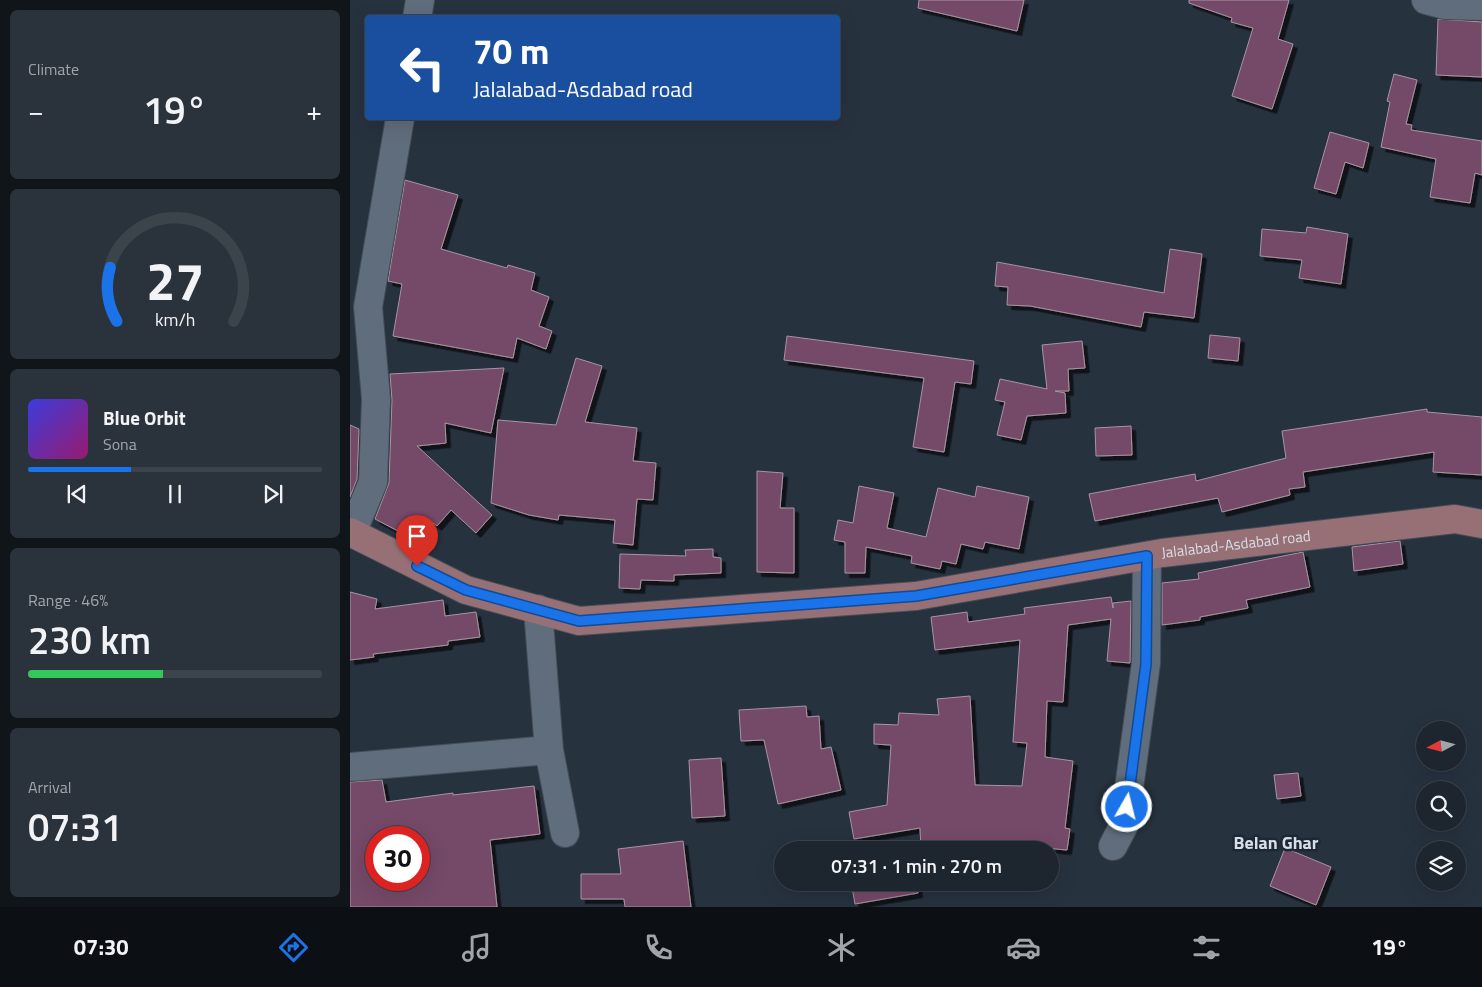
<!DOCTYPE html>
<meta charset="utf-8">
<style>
body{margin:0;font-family:"Titillium Web",sans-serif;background:#2a323b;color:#f1f3f6;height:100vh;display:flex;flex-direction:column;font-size:19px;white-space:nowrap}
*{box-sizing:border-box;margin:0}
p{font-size:16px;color:#a0a5aa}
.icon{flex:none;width:28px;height:28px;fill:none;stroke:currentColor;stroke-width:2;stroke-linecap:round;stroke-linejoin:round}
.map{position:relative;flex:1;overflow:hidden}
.details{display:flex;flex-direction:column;gap:10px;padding:10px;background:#10151a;width:350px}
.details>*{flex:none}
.guide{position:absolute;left:15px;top:15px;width:475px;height:105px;border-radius:5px;box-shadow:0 5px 20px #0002,0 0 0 1px #3b434b;background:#1a4fa0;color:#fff;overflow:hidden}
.needle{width:32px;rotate:263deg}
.tools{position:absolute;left:1066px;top:721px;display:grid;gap:10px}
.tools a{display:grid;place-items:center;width:50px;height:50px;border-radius:50%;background:#1d262f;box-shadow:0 5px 20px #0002,0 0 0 1px #3b434b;font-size:25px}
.speed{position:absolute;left:15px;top:826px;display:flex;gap:10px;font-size:25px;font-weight:700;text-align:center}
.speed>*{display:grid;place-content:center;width:65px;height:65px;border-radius:50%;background:#1d262f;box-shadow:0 5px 20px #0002,0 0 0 1px #3b434b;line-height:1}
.speed .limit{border:8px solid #d22;background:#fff;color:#111}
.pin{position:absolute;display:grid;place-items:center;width:42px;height:42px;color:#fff;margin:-51px -21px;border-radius:50% 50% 50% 0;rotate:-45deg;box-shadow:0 0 5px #0007}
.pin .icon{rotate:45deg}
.me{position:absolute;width:55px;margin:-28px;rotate:8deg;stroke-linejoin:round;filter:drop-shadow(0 0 4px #0008)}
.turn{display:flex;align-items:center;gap:18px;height:105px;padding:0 25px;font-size:22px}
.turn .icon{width:65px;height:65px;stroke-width:2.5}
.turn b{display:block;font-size:35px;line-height:42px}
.big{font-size:38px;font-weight:600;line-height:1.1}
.details .tile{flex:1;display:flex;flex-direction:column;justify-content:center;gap:8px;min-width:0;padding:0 18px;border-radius:8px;background:#2a323b}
.details .dial{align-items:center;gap:0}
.dial svg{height:130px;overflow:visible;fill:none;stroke:#3b434b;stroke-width:7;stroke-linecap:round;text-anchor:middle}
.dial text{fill:#f1f3f6;stroke:none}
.song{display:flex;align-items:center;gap:15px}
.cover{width:60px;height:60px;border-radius:8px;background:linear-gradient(135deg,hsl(240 70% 55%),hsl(320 70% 35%))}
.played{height:5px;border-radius:2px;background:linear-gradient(90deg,#1a73e8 35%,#3b434b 35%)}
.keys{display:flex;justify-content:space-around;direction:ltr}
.heat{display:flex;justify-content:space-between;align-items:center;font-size:28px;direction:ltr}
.charge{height:8px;border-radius:4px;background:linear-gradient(90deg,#34c759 46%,#3b434b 0)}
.trip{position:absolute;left:424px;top:841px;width:285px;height:50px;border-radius:25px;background:#1d262f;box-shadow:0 5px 20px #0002,0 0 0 1px #3b434b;font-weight:600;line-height:50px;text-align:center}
.menu{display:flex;height:80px;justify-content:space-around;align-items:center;background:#0c0f13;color:#a0a5aa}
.menu .icon{width:35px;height:35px}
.menu .active{color:#1a73e8}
.menu b{font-size:22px;color:#f1f3f6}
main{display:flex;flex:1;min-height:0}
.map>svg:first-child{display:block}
.building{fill:#754868;stroke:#a795a1;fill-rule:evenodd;filter:url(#shadow)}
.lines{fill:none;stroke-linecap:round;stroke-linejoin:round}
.minor-casing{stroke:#434d58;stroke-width:30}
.major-casing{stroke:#434d58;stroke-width:30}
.minor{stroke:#606d7c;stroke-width:28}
.major{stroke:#967075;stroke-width:28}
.route-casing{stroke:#114b97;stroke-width:12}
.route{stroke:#1a73e8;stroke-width:9}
.labels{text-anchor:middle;stroke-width:5;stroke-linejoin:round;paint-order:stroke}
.street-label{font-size:15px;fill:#d7dee7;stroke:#1d2835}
.quarter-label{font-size:18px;font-weight:bold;fill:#d7dee7;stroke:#1d2835}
</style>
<main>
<section class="details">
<div class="tile"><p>Climate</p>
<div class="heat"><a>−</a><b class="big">19°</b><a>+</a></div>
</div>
<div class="tile dial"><svg viewBox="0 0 100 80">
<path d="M14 69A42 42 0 1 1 86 69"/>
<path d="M14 69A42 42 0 0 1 10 36" stroke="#1a73e8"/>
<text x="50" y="56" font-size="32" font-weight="700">27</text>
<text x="50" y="72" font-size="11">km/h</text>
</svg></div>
<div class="tile">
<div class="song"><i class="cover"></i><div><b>Blue Orbit</b><p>Sona</p></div></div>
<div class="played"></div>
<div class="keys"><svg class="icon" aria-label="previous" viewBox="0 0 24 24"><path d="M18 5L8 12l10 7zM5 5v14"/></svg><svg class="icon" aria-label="pause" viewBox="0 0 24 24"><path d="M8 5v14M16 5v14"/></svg><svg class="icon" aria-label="next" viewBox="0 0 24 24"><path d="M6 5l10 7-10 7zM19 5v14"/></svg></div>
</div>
<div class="tile"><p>Range · 46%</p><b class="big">230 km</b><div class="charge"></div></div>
<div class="tile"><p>Arrival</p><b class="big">07:31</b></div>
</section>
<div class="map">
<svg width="1132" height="907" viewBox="0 0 1132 907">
<defs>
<filter id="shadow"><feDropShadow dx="4.5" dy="4.5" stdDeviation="0" flood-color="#0009"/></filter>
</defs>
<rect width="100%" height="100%" fill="#27323f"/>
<path class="building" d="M569 0H674L667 31 568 8Z
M839 0H939L928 39 943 44 922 109 882 96 903 28 881 22 882 18 839 3Z
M1088 19 1132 22V77L1086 75Z
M1044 74 1067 80 1056 124 1062 125 1061 130 1132 141V175L1125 173 1120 203 1080 197 1086 159 1031 147 1040 102 1037 101Z
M980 132 1019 143 1013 168 995 162 986 194 964 188Z
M55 180 108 195 91 249 157 268 158 265 185 273 181 290 199 297 189 326 202 331 196 349 167 338 163 358 43 336 52 284 38 281Z
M957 227 998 234 991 284 949 278 952 260 910 256 912 229 956 233Z
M820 249 852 254 844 318 794 312 791 327 680 306 657 305 658 287 645 286 647 262 814 293Z
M860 335 890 338 888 361 858 358Z
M437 336 624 361 621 384 605 382 594 452 563 447 574 378 434 360Z
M732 341 735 368 718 369 719 391H705L715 393 716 413 677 416 671 440 647 435 655 402 645 400 650 379 697 389 692 345Z
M226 358 252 366 235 422 287 428 283 461 306 463 303 500 287 499 283 545 263 543 265 520 209 515 208 520 179 515 141 503 148 420 206 425Z
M154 368 141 433 95 423 96 443 67 446 142 515 126 533 101 510 87 526 82 522 71 543 25 519 39 483 42 400 40 374Z
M1077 409V412L1132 417V475L1083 472 1084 452 953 472 955 487 939 489 940 495 872 512 868 498 745 521 739 494 845 474 846 481 936 458 932 431Z
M0 425 9 429 7 479 0 497Z
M781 426 782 455 746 456 745 428Z
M407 471 433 473 430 508H444V573L407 572Z
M509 486 544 493 537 528 576 537 588 488 625 497 627 486 679 497 669 549 635 542 633 549 611 544 606 564 592 561 590 569 561 563 562 556 516 547 515 573H495V542L484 540 488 520 503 523Z
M1050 541 1053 564 1004 571 1002 547Z
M363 549V557L371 558V573L324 575V581L291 580 290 589 269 588 270 554 336 556 335 550Z
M953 552 960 587 896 600 898 608 850 617V620L812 625V583L849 579 848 573Z
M0 592 27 599 25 609 93 600 95 616 126 612 130 637 98 641V645L23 654 24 657 0 660Z
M761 597 763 608V603L781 601 780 663 757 661 761 619 718 625 713 702 697 701 695 757 723 761 715 828 720 829 717 850 661 845V850H571L570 828 504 839 499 812 537 805 541 745 524 744V724L548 725 549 713 589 715 587 699 620 696 625 785 672 786 677 743 663 742 670 640 585 650 581 617 617 612 618 622 675 614 674 608Z
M456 706 457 717 469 716 471 749 481 747 491 790 428 804 414 740 391 741 389 710Z
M371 758 375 816 342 818 339 760Z
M948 773 951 796 927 799 924 775Z
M32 780 36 802 103 793V795L184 786 190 834 140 840 147 907H0V782ZM26 838H69V880H26Z
M333 841 341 907H275L274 899H231V874H271L268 849Z
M935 848 981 867 966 905 920 886Z
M501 882H567L568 893 505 904Z"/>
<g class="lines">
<defs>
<path id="minor" d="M1076 0 1095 5 1132 6
M67 18 70 0
M2 533 23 482 26 399 18 307 50 118
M188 609 199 750 215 833
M0 767 199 750
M763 846 774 825 796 663 797 556"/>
<g id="major">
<path id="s1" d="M0 532 116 590 229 621 566 596 812 553 1105 519 1132 524"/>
</g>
</defs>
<use href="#minor" class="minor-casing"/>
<use href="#major" class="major-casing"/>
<use href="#minor" class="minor"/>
<use href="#major" class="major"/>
</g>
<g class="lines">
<defs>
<path id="route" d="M67 566 116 590 229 621 566 596 797 556 796 664 777 807"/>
</defs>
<use href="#route" class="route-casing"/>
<use href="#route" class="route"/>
</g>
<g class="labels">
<g class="street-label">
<text dy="5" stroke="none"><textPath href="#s1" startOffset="909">Jalalabad-Asdabad road</textPath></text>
</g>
<g class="quarter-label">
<text x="926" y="849">Belan Ghar</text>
</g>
</g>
</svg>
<div class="tools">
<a><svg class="needle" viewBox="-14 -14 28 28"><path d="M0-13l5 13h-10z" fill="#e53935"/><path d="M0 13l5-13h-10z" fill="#a0a5aa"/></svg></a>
<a><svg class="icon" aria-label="search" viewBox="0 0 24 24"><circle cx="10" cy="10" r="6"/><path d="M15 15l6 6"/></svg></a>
<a><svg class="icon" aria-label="layers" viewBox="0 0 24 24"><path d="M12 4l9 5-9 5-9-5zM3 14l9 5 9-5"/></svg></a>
</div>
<div class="speed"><div class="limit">30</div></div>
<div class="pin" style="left:67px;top:566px;background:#d93025"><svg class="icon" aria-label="arrive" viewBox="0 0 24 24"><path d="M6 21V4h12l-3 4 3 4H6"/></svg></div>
<svg class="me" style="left:777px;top:807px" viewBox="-20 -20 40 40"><circle r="17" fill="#1a73e8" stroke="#fff" stroke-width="3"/><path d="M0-11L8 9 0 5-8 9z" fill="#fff"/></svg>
<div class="trip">07:31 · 1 min · 270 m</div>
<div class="guide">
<div class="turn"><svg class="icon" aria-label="left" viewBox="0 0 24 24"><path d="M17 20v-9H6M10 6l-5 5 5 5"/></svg><div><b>70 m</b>Jalalabad-Asdabad road</div></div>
</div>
</div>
</main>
<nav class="menu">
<b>07:30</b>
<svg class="icon active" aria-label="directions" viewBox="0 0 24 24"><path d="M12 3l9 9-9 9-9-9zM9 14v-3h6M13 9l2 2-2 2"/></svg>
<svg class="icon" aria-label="music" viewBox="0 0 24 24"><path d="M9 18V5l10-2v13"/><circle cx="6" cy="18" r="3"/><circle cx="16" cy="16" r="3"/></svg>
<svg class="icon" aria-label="phone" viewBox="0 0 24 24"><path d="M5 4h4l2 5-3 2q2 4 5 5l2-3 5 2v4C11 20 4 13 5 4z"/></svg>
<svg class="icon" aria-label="climate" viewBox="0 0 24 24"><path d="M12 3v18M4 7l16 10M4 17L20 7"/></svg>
<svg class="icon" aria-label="car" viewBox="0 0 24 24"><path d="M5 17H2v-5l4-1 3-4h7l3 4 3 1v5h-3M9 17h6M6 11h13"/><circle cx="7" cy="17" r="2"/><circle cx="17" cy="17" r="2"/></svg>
<svg class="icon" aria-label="filters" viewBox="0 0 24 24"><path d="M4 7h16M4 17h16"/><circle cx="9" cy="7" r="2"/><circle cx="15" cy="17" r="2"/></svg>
<b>19°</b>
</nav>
